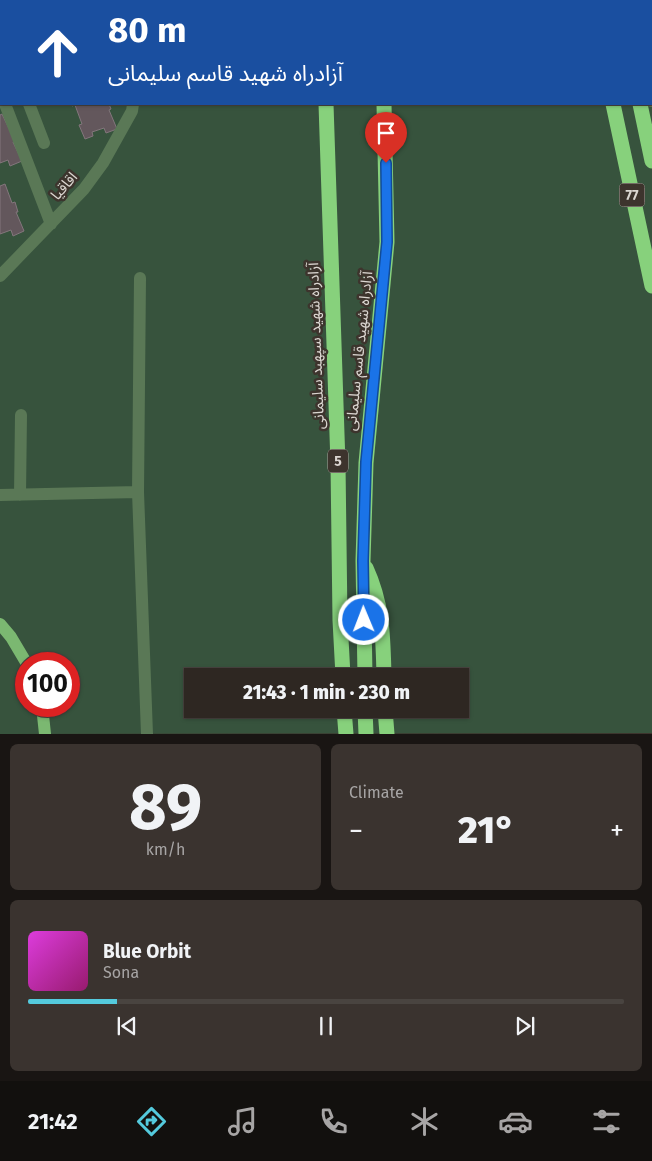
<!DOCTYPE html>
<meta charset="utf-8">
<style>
body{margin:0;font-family:"Fira Sans","Noto Sans Arabic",sans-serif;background:#3a332f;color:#f1f3f6;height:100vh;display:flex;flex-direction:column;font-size:19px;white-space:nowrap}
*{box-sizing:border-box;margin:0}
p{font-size:16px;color:#a7a5a5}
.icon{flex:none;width:28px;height:28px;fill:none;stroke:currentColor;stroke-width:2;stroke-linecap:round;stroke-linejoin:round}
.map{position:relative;height:734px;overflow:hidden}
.panel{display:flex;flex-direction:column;gap:10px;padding:10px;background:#191513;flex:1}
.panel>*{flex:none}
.banner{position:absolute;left:0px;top:0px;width:652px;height:105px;box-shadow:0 1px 4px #0004,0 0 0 1px #494440;background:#1a4fa0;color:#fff;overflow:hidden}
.speed{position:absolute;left:15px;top:652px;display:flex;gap:10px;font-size:25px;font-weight:700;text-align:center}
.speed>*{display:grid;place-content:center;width:65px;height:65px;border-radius:50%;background:#2e2722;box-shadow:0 1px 4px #0004,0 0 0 1px #494440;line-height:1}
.speed .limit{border:8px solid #d22;background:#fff;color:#111}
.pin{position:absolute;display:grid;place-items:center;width:42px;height:42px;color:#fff;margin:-51px -21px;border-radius:50% 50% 50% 0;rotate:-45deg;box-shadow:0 0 5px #0007}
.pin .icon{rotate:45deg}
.me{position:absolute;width:55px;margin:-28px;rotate:359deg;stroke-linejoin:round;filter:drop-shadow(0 0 4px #0008)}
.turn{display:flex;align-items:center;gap:18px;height:105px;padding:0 25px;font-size:22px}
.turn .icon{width:65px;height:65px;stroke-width:2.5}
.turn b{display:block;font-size:35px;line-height:42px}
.big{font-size:38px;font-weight:800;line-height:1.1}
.panel .widget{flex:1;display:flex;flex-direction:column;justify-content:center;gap:8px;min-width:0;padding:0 18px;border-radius:8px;background:#3a332f}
.panel .dial{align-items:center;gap:0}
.dial b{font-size:65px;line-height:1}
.song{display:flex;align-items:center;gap:15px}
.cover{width:60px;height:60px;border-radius:8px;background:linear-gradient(135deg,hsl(300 70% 55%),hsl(320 70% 35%))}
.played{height:5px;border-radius:2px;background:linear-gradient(90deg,#54cadd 15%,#494440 15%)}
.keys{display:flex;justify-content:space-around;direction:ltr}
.heat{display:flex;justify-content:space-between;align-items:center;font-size:28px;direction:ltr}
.panel .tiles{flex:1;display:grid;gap:10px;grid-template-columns:1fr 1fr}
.widget:last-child{grid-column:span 2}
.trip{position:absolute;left:184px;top:668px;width:285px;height:50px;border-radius:0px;background:#2e2722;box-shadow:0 1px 4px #0004,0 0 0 1px #494440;font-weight:800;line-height:50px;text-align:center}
.menu{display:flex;height:80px;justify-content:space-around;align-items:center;background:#12100e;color:#a7a5a5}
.menu .icon{width:35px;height:35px}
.menu .selected{color:#54cadd}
.menu b{font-size:22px;color:#f1f3f6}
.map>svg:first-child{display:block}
.green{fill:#37533d;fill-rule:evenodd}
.building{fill:#63575c;stroke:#83767c}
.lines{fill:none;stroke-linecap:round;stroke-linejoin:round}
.minor{stroke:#5a7856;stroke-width:12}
.major{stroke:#7bb871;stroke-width:12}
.highway{stroke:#87d17c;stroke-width:15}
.route-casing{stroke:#114b97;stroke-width:12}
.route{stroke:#1a73e8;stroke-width:9}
.labels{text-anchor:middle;stroke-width:5;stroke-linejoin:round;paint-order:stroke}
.shield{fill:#3d342d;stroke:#aca5a0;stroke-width:1}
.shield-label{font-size:14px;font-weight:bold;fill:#dbd6d1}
.street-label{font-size:15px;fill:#dbd6d1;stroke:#3d342d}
</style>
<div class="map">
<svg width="652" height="734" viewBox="0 0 652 734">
<rect width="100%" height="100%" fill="#3d342d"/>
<path class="green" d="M0 0H652V733L0 734ZM1 1H651V104H1ZM26 664H69V706H26ZM192 676H460V709H192Z"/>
<path class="building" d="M72 104H109L111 109 109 110 117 129 106 133 104 128 92 132 93 136 85 139 79 125 82 124 75 105 72 106Z
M2 114 15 141 13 142 22 161 10 166 8 160 0 163V115Z
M5 184 12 203 15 202 18 212H16L24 231 13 236 11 230 0 234V186Z"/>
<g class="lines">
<path class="minor" d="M90 0 91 1
M139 0V1
M0 92 1 95
M651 101 652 100
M5 104 51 224
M29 104 44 143
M0 276 84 189 103 163 132 111 133 104
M140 278 138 492 147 734
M0 495 138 492
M20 495 21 415"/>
<path class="major" d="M0 624 11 637 27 664
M42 706 45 734"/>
<path class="highway" d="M323 0V1
M382 0V1
M588 0 589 1
M616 0 617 1
M326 104 338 464 340 620 343 676
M613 104 652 286
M640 104 652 161
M366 568C383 605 383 637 384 676
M365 676 363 561 366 463 387 242 384 104
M344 709 346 734
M365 709 366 734
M385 709 387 734"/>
</g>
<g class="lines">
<defs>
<path id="route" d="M364 620 363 561 366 462 387 242 386 163"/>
</defs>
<use href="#route" class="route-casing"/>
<use href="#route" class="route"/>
</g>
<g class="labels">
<g class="shield">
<rect x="619.5" y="183.5" width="25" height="23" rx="4"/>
<rect x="328" y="449.5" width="20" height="23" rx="4"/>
</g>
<g class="shield-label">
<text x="632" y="200">77</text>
<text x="338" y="466">5</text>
</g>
<g class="street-label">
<text transform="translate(64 186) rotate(-49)" y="5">اقاقیا</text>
<text transform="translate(316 346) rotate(-92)" y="5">آزادراه شهید سپهبد سلیمانی</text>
<text transform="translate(359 351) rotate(-84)" y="5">آزادراه شهید قاسم سلیمانی</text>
</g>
</g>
</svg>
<div class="speed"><div class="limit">100</div></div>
<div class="pin" style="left:386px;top:163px;background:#d93025"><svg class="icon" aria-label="arrive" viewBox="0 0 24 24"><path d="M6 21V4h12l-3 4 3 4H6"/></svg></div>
<svg class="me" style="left:364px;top:620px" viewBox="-20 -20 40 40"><circle r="17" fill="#1a73e8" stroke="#fff" stroke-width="3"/><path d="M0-11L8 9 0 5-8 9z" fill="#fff"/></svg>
<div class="trip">21:43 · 1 min · 230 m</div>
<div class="banner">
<div class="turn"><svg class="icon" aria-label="ahead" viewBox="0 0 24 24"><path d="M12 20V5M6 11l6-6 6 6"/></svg><div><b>80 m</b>آزادراه شهید قاسم سلیمانی</div></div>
</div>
</div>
<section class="panel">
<div class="tiles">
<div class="widget dial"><b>89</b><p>km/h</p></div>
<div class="widget"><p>Climate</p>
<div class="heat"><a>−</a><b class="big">21°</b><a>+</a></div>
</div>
<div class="widget">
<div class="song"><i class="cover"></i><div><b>Blue Orbit</b><p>Sona</p></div></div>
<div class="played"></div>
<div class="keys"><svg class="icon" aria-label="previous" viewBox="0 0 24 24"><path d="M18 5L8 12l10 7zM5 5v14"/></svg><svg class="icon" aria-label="pause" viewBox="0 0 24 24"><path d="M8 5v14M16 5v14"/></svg><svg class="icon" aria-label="next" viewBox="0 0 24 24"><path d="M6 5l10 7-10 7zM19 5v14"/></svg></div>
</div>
</div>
</section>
<nav class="menu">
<b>21:42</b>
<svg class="icon selected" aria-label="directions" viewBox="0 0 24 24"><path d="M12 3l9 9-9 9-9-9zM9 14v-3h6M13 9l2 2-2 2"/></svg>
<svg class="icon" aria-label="music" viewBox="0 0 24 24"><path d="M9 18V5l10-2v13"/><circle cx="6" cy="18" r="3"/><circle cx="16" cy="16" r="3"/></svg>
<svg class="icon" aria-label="phone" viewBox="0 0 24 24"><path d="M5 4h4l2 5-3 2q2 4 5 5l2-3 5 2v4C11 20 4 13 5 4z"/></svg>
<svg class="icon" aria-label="climate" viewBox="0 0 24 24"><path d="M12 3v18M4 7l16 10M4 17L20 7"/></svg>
<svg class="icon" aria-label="car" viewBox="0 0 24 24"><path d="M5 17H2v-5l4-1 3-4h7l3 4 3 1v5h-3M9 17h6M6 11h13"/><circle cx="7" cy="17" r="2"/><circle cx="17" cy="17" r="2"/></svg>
<svg class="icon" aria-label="filters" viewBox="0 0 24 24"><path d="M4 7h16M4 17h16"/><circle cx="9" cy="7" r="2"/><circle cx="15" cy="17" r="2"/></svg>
</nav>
